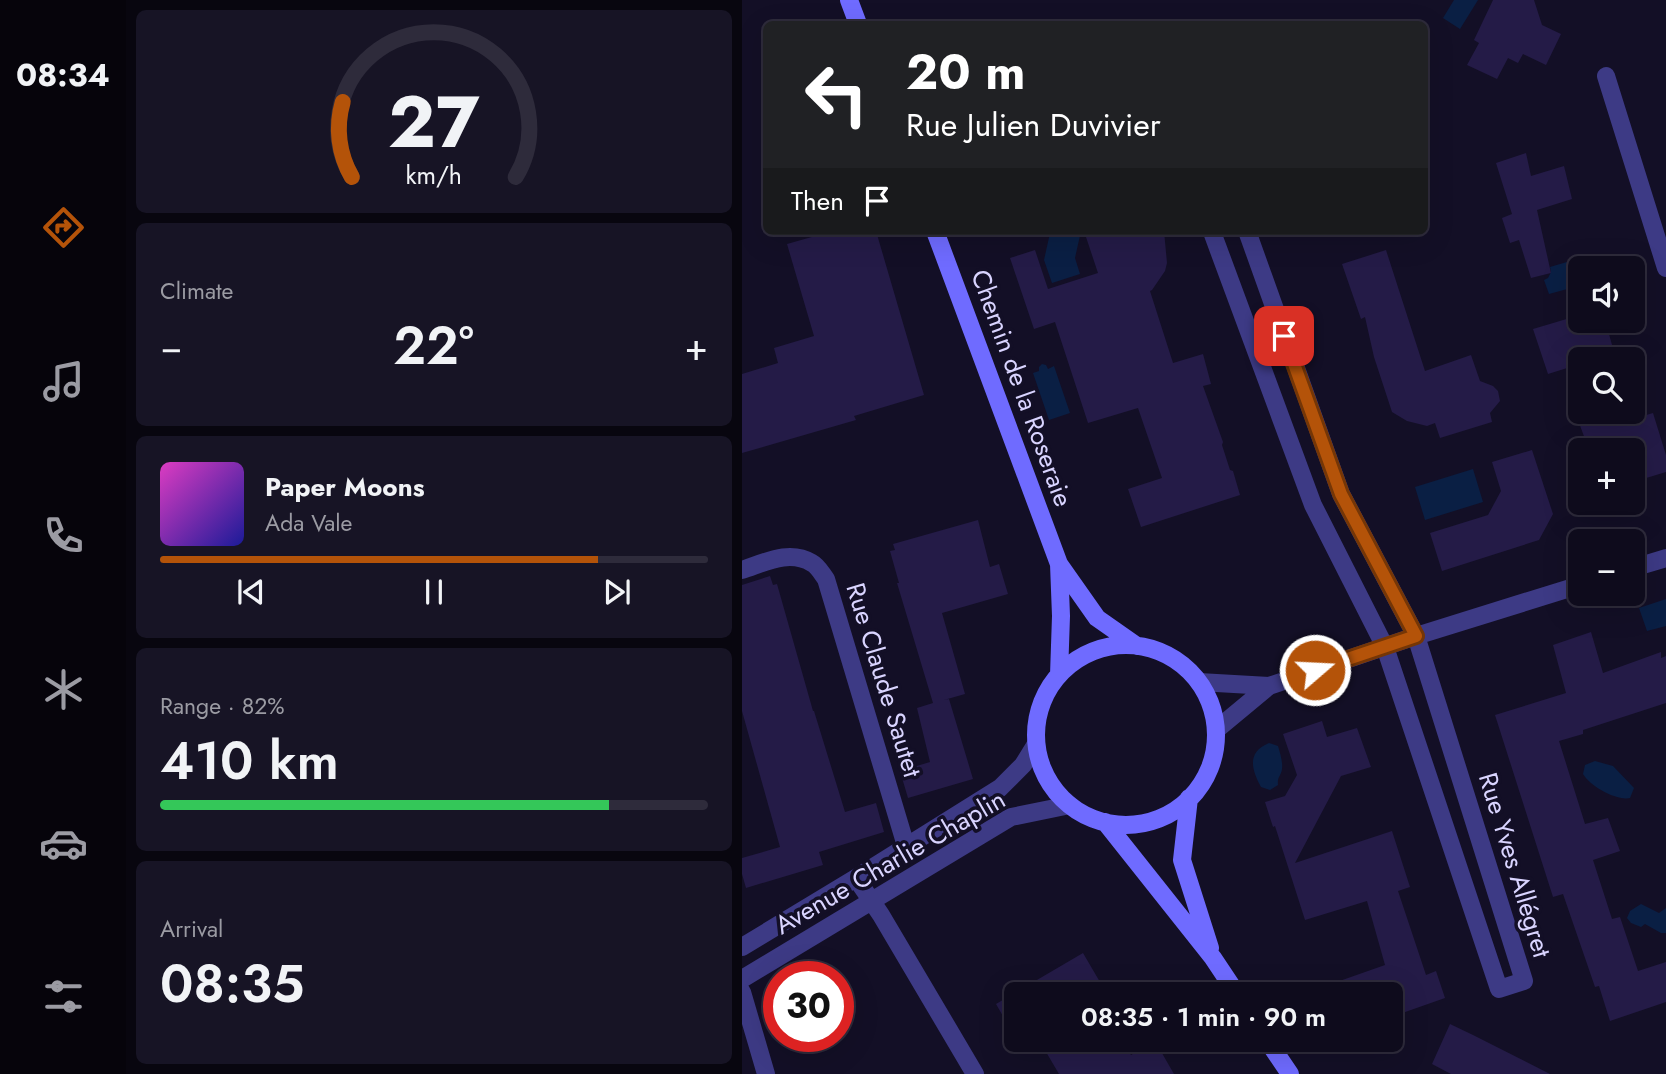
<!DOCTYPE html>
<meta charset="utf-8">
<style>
body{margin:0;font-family:Jost,sans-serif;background:#171425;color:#f1f3f6;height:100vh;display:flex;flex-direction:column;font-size:26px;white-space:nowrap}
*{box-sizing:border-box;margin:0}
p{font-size:23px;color:#9b9ba3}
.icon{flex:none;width:38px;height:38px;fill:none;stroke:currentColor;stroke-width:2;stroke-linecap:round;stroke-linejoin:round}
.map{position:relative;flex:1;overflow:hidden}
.side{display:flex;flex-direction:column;gap:10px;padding:10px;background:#08060f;width:616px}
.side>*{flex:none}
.banner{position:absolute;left:21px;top:21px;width:665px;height:214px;border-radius:10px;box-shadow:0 7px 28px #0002,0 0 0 2px #2e2b3b;background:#202124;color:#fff;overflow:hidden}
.tools{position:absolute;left:826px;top:256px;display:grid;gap:14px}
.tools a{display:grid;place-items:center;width:77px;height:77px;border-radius:10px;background:#0e0b1c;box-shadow:0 7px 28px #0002,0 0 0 2px #2e2b3b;font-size:35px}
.speed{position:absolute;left:21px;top:961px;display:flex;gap:14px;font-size:35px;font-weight:700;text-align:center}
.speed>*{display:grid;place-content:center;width:91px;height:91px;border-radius:50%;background:#0e0b1c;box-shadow:0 7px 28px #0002,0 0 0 2px #2e2b3b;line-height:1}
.speed .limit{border:10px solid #d22;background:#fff;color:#111}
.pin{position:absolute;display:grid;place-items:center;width:60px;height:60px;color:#fff;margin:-30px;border-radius:14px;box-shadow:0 4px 10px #0006}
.me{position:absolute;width:77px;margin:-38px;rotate:71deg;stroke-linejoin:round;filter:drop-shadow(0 0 5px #0008)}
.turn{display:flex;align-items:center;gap:24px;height:147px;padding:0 28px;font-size:32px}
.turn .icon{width:91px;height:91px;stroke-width:2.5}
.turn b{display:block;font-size:49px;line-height:60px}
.then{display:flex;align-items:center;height:66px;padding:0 28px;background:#0003;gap:14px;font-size:26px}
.big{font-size:52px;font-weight:600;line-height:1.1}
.side .tile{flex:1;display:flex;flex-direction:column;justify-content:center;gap:10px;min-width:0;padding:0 24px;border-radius:10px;background:#171425}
.side .dial{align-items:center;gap:0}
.dial svg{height:182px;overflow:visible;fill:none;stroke:#2e2b3b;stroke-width:7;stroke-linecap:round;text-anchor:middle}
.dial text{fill:#f1f3f6;stroke:none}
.song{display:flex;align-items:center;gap:21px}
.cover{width:84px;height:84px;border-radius:10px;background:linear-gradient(135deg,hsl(310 70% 55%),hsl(240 70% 35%))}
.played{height:7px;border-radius:4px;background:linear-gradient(90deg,#b45309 80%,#2e2b3b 80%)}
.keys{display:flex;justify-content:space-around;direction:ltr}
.heat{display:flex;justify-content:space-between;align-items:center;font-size:38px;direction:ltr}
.charge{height:10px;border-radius:5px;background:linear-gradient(90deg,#34c759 82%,#2e2b3b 0)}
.trip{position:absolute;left:262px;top:982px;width:399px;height:70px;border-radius:10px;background:#0e0b1c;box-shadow:0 7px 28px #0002,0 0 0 2px #2e2b3b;font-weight:600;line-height:70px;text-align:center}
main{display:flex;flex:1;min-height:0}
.menu{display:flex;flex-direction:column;width:126px;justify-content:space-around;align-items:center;background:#06040b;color:#9b9ba3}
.menu .icon{width:49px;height:49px}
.menu .active{color:#b45309}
.menu b{font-size:32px;color:#f1f3f6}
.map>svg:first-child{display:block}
.water{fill:#0a1f44}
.building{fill:#241b47}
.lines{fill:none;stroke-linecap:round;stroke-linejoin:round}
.street{stroke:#3d3a85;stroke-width:18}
.secondary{stroke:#6f6bff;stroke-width:18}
.route-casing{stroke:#753606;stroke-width:18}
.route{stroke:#b45309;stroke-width:12}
.labels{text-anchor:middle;stroke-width:7;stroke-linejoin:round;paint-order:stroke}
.street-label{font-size:26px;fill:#d9d4ff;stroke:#130f26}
</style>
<main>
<nav class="menu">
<b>08:34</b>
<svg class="icon active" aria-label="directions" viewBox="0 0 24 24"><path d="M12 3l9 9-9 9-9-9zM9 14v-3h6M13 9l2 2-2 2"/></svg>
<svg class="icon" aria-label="music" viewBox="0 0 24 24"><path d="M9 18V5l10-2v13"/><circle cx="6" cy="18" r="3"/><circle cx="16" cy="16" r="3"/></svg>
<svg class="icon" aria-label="phone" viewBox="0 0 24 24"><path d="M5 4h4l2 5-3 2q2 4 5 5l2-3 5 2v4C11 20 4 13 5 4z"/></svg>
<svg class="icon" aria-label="climate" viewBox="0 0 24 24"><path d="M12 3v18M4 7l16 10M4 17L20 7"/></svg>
<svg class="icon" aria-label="car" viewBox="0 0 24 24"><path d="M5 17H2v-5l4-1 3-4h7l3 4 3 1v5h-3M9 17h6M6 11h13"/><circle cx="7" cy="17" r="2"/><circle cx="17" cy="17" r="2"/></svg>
<svg class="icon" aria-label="filters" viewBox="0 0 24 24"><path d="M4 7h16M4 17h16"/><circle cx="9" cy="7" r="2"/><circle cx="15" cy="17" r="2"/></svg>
</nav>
<section class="side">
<div class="tile dial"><svg viewBox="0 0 100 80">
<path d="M14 69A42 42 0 1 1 86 69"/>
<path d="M14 69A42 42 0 0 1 10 36" stroke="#b45309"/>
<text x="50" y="56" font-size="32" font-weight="700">27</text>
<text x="50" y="72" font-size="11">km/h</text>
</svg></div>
<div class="tile"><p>Climate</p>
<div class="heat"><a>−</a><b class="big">22°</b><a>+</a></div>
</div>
<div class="tile">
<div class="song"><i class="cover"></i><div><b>Paper Moons</b><p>Ada Vale</p></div></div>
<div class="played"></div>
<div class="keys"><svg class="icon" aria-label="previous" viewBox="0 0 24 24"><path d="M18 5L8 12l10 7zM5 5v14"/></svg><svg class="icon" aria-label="pause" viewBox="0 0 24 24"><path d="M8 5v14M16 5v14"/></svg><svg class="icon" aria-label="next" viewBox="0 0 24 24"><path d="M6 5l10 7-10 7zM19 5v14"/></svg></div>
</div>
<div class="tile"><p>Range · 82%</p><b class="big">410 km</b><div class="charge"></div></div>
<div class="tile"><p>Arrival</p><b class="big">08:35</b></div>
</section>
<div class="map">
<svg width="924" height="1074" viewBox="0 0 924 1074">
<rect width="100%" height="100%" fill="#130f26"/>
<path class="water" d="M712 0H736L718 29 701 18Z
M312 231H339L333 258 338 274 310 283 302 260 308 233Z
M835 259 838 270V294L832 293 829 288 807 294 802 280 806 278 809 272 808 267Z
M300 364 304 365 306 369 312 366 328 413 307 420 291 373 297 371V367Z
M731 469 741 502 683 520 673 487Z
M924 599V626L905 631 897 608Z
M527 743 536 746C538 753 541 762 540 769 539 776 535 777 536 785L528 790 519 787C509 769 505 752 527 743Z
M853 761 871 766 892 788 888 798C874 801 848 786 841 774L843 765Z
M899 904 917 913 924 908V933H919L903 924 899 927 889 923 885 918 888 911Z"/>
<path class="building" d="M751 0H792L800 25 819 34 804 65 781 54 776 63 766 58 755 79 725 65 737 43 732 40Z
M784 153 789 176 822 166 830 199 795 210 809 273 789 278 777 240 768 243 760 218 770 214 754 163Z
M91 231H134L182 395 112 416 114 420 0 453V374L36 363 32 348 72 336 45 244Z
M342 231H422L425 263 423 271 410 290 408 291 431 363 461 354 469 384 461 386 481 442 480 445 488 470 491 471 498 495 399 527 386 489 420 478 396 408 346 423 313 322 292 329 268 258 293 250 306 289 356 273Z
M644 250 683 371 729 355 738 381 751 386 756 391 758 401 748 413 750 422 698 438 693 423 685 426 665 421 650 412 632 357 623 317 619 319 600 264Z
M838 315V320H863L874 359H838V364L806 374 791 329Z
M861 411H888L891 419 911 413 924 455V472L891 482V450H847L836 420Z
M790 450 811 514 797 540 700 571 688 533 746 515 759 491 750 462Z
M236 520 248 567 257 564 266 594 200 613 223 694 202 700 207 699 231 779 166 798 158 771 188 762 175 708 191 703 155 583H157L148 551 153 550 151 544Z
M28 576 31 585 35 584 71 711H72L103 812 134 803 142 832 77 852 81 865 4 888 0 874V858L38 847 0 711V585Z
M849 632 861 673 919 652V658L924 656V703L841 730V734L817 741 843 824 866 818 878 851 851 860 870 919 878 917 896 971 924 962V1002L868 1021 857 986 853 987 821 894 811 897 753 715 824 693 811 645Z
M580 721 585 737 615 728 629 767 599 776 553 863 650 831 668 887 656 891 684 975 694 971 703 998 649 1017V994H573L572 990 643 965 625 901 563 920 533 826 531 827 523 802 543 796 555 775 541 734Z
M341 953 365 994H275V1027L269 1030 254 1004Z
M708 1024 731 1035 808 1074H709L690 1064Z
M297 1040H380L389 1055 413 1041 432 1074H317Z"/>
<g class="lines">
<path class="street" d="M864 76 924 268
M473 231 470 232 571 505 643 647 757 989 782 981 674 636 599 494 505 231
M891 568 924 558
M0 570C22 563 47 549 70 563 76 566 80 574 84 579L164 846
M457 682 527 686
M474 730 527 686 674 636 838 585
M114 878 139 915 233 1074
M0 947 114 878 258 788 281 765 294 744
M0 979 269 817 328 805
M0 992 24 1074"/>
<path class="secondary" d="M107 0 116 24
M193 231 317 564 355 618 395 646
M294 735a90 90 0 1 1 180 0a90 90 0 1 1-180 0Z
M317 675 319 616 317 564
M447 798 440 860 468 948
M363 822 471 958 495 994
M525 1040 548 1074"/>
</g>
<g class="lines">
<defs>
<path id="route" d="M542 336 599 494 674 636 573 670"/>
</defs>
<use href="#route" class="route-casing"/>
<use href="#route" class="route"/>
</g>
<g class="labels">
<g class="street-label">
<text transform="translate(280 388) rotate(70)" y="9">Chemin de la Roseraie</text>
<text transform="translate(142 680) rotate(73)" y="9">Rue Claude Sautet</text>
<text transform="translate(148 862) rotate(-30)" y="9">Avenue Charlie Chaplin</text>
<text transform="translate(773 865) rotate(73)" y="9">Rue Yves Allégret</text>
</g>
</g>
</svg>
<div class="tools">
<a><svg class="icon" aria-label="sound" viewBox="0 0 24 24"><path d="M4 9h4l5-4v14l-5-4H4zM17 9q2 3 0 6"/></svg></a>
<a><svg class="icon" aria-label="search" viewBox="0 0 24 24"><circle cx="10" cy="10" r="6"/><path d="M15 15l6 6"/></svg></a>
<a>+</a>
<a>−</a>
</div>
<div class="speed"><div class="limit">30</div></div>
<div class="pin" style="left:542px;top:336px;background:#d93025"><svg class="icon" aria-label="arrive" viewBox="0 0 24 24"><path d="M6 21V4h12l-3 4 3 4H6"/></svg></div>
<svg class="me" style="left:573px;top:670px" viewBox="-20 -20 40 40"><circle r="17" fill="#b45309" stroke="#fff" stroke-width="3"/><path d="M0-11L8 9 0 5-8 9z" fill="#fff"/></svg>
<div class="trip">08:35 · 1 min · 90 m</div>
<div class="banner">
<div class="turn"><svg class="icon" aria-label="left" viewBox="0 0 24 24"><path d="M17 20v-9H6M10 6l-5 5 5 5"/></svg><div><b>20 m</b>Rue Julien Duvivier</div></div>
<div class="then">Then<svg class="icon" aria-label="arrive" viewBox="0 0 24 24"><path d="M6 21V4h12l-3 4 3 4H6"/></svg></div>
</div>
</div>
</main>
